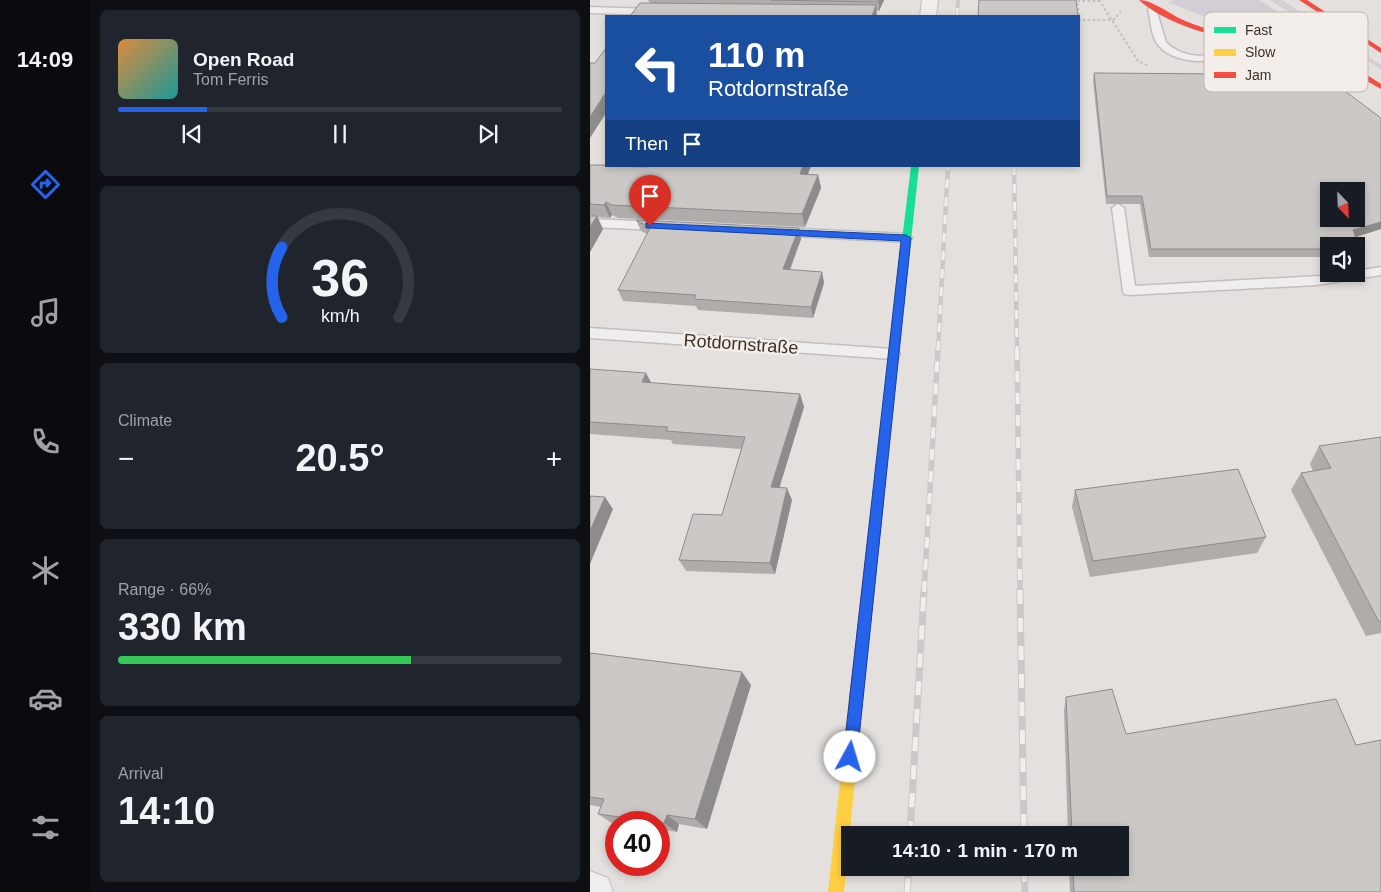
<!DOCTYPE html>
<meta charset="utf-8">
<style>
body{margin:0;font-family:Arial,sans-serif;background:#20242c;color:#f1f3f6;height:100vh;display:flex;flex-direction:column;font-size:19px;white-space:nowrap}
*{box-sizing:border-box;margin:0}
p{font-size:16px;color:#9ea1a6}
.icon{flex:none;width:28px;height:28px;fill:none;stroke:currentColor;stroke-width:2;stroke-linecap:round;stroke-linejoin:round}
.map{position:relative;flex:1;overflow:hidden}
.sheet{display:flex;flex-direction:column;gap:10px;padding:10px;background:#0d0f14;width:500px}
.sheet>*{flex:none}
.hud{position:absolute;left:15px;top:15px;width:475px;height:152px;border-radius:0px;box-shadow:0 2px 8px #0003;background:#1a4fa0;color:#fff;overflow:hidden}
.needle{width:32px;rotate:157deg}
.controls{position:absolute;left:730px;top:182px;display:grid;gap:10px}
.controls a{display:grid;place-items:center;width:45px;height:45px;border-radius:0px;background:#171b24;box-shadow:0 2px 8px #0003;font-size:25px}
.speed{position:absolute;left:15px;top:811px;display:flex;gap:10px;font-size:25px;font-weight:700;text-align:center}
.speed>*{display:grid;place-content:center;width:65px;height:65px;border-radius:50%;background:#171b24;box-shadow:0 2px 8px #0003;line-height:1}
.speed .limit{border:8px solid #d22;background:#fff;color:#111}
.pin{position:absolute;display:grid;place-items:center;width:42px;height:42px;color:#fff;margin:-51px -21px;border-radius:50% 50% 50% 0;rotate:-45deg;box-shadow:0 0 5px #0007}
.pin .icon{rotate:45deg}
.me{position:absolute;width:55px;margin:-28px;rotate:6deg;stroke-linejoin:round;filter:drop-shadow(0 0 4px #0008)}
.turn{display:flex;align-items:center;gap:18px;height:105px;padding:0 20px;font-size:22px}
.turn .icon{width:65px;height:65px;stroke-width:2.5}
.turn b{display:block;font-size:35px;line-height:42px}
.then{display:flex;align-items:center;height:48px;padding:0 20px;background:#0003;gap:10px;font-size:19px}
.big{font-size:38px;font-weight:800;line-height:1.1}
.sheet .widget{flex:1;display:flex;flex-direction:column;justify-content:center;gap:8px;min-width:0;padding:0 18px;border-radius:8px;background:#20242c}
.sheet .dial{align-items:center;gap:0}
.dial svg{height:130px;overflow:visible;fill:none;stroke:#363941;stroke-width:7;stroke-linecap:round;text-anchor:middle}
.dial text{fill:#f1f3f6;stroke:none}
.song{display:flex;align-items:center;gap:15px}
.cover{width:60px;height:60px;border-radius:8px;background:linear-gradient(135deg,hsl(30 70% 55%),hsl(180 70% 35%))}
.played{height:5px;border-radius:2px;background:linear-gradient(90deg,#2563eb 20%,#363941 20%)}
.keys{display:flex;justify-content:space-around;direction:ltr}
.heat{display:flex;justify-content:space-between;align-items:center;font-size:28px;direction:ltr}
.charge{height:8px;border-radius:4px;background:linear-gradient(90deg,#34c759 66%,#363941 0)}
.trip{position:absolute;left:251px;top:826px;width:288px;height:50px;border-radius:0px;background:#171b24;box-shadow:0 2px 8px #0003;font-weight:800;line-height:50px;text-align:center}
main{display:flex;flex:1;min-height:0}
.dock{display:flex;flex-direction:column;width:90px;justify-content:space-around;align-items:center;background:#090b0e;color:#9ea1a6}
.dock .icon{width:35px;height:35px}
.dock .on{color:#2563eb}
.dock b{font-size:22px;color:#f1f3f6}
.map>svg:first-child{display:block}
.green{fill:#d4cdd6}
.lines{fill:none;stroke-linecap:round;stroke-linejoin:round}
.lane-casing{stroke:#c1bebc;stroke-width:3}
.street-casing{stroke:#c1bebc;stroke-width:2}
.path{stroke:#c2bfbc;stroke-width:2;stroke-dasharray:2.5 2.5;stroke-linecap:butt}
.lane{fill:#f0eeed;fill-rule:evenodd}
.street{fill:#f0eeed;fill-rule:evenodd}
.fast{fill:#16e098;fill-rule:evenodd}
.slow{fill:#ffcf43;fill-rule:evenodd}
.jam{fill:#f24e42;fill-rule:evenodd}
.rail-far3-casing{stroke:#cbc9c7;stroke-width:4}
.rail-far2-casing{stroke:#cbc9c7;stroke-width:4.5}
.rail-far1-casing{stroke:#cbc9c7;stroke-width:5.5}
.rail-casing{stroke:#cbc9c7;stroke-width:7}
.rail-far3{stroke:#f4eeea;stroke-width:2.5;stroke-dasharray:8;stroke-linecap:butt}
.rail-far2{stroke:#f4eeea;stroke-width:3;stroke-dasharray:9;stroke-linecap:butt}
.rail-far1{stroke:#f4eeea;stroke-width:4;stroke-dasharray:11;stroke-linecap:butt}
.rail{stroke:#f4eeea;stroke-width:5;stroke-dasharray:14;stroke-linecap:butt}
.wall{fill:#afacaa}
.shaded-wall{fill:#8e8c8b}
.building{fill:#cbc8c6;stroke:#8e8c8b;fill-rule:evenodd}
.route{fill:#2563eb;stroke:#184099}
.labels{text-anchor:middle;stroke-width:5;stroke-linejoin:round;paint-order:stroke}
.street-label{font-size:18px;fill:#3c3026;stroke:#f4eeea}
.key{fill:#f4eeea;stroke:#bdb5af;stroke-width:1}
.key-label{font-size:14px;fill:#3c3026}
</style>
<main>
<nav class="dock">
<b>14:09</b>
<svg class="icon on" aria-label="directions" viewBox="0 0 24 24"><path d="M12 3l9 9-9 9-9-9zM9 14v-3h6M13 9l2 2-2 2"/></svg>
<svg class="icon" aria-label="music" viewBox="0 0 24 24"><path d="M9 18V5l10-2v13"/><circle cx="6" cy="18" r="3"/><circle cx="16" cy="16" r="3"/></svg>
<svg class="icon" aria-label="phone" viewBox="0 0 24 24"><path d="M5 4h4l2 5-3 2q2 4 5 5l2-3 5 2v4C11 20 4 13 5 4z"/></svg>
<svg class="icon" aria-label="climate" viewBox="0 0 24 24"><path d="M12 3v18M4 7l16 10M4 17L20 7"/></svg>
<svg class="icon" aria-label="car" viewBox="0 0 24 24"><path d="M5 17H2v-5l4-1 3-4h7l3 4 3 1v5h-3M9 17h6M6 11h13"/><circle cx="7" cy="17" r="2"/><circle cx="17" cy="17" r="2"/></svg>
<svg class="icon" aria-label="filters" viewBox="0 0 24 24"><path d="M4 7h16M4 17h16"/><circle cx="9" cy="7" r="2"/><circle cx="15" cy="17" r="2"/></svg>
</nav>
<section class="sheet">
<div class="widget">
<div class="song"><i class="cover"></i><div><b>Open Road</b><p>Tom Ferris</p></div></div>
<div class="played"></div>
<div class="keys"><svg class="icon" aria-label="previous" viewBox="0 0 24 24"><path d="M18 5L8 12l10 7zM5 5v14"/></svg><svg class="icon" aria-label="pause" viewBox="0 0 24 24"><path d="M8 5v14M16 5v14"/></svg><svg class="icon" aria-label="next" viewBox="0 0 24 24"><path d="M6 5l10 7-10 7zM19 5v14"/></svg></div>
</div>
<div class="widget dial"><svg viewBox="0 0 100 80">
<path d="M14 69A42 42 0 1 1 86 69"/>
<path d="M14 69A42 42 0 0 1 14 26" stroke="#2563eb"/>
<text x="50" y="56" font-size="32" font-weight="700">36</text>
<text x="50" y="72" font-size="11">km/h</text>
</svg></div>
<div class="widget"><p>Climate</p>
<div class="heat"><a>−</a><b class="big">20.5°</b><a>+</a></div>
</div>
<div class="widget"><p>Range · 66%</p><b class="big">330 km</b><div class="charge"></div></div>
<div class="widget"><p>Arrival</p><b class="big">14:10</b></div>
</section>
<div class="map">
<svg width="791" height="892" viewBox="0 0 791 892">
<rect width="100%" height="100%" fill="#e3e0de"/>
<path class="green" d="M585 0H669L727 36 652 20 639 23 610 15 578 2Z
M680 0H692L791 65V69Z"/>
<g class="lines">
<defs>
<path id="lane" d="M562 6 566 9 576 42C595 62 634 60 648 36H654L656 38C644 66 588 68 569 46 561 37 561 21 558 9Z
M0 7 62 9 66 12 62 15 0 13Z
M528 204 534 208 545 286 766 274V271L791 267V275L726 285 539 295 534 294 533 291 522 208Z
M0 219 68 222 74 226 68 230 0 227Z
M190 228 316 234 322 238 316 242 186 235 184 232Z
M0 328 303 349 308 350 310 354 308 358 303 359 0 338Z"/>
<path id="street" d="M332 0H348L346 16H330Z
M0 871 18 878 23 892H0Z"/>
</defs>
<use href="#lane" class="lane-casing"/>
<use href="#street" class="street-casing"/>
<path class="path" d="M509 0 548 61 557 65
M510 1H487L490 20H523L531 12"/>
<use href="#lane" class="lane"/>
<use href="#street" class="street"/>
<path class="fast" d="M321 166H329L314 306 309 309 304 306Z"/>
<path class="slow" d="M309 303 314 306 294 500 292 504 288 505 284 504 282 500 304 306Z
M266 692 271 694 273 699 254 892H238L259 699 261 694Z"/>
<path class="jam" d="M549 0C562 0 580 14 593 20 640 40 693 46 742 57L760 64 791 84V89L754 68 737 61C685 49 588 36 549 0Z
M709 0H717L791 48V53Z
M288 495 292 496 294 500 273 699 271 704 266 706 261 704 259 699 282 500 284 496Z"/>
<defs>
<path id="rail-far3" d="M367 16 368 0"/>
<path id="rail-far2" d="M424 166 427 350
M348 350 358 166"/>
<path id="rail-far1" d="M427 349 430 592
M334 592 348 349"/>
<path id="rail" d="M430 590 434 835
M320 835 334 590
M434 868 435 892
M317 892 319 868"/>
</defs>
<use href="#rail-far3" class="rail-far3-casing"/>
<use href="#rail-far2" class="rail-far2-casing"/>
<use href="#rail-far1" class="rail-far1-casing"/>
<use href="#rail" class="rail-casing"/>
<use href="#rail-far3" class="rail-far3"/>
<use href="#rail-far2" class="rail-far2"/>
<use href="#rail-far1" class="rail-far1"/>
<use href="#rail" class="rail"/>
</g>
<path class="wall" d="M58 0H294L289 11 60 3Z
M504 73 766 237 770 249 767 257 766 246H739V257H559L550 204H516L503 81Z
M0 165 228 175 231 188 215 227 28 218 22 215 20 218 7 217 13 229 0 252Z
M46 220 211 239 200 270 232 272 234 283 223 318 108 310 106 306 33 301 28 290 57 234 51 231Z
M0 369 61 383 210 394 214 407 189 487 202 500 185 574 96 571 89 560 132 515 151 449 83 444 81 440 0 434Z
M791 437V633L776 636 701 490 711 473 723 471 720 464 729 446Z
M485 490 676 537 667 553 500 577 482 507Z
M0 653 161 685 117 829 89 824 87 832 69 829V822H26V824H23L8 814 11 807 0 805Z
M476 697 536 734 766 745 791 892H480L479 868H530V835H478L474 710Z"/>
<path class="shaded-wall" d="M289 0H294L289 11Z
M286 5 287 16H282Z
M16 92V113L0 138V117Z
M213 166H221L213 187 210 174Z
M228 175 231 188 215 227 212 214Z
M16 202 22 215 20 218 14 205Z
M7 216 13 229 0 252V227Z
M791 222V229L760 239 763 230Z
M209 228 211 239 196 280 193 269Z
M232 272 234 283 223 318 221 307Z
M56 373 63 386 52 382Z
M210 394 214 407 186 499 181 487Z
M197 488 202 500 185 574 180 563Z
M15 497 23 509 0 564V531Z
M152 672 161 685 117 829 105 819Z
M77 815 89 824 87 832 74 823Z"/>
<path class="building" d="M180 0H289V2Z
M389 0H486L488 16H388Z
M50 3 286 5 282 16H40Z
M16 48V92L0 117V63H5Z
M694 64 732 74 791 118V222L763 230 770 249H766V246H739V249H561L552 196H517L504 73 638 74ZM739 191H766V219H739Z
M0 165H16V166L57 167V166H213L210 174 228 175 212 214 22 205 16 202 14 205 0 204Z
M0 216H7L0 227Z
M46 220 209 228 193 269 232 272 221 307 104 299 106 295 28 290 60 228Z
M0 369 56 373 52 382 210 394 181 487 197 488 180 563 89 560 103 514 132 515 155 437 76 431 78 427 0 422Z
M791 437V621L789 622 711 473 741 468 729 446Z
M648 469 676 537 503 561 485 490Z
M0 496 15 497 0 531Z
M0 653 152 672 105 819 77 815 74 823 8 814 14 799 0 797Z
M522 689 536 734 746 699 766 745 791 740V892H484L483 868H530V835H482L476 697Z"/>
<path class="route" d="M56 223 316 235 321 238 267 757 265 763 260 765 255 763 253 757 311 241 60 228H56Z"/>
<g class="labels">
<g class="street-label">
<text transform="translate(151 344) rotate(4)" y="6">Rotdornstraße</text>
</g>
</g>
<rect x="614" y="12" width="164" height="80" rx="8" class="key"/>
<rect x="624" y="27" width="22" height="6" fill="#16e098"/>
<rect x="624" y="49" width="22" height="7" fill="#ffcf43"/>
<rect x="624" y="72" width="22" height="6" fill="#f24e42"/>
<g class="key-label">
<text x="655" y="35">Fast</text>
<text x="655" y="57">Slow</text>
<text x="655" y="80">Jam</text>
</g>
</svg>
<div class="controls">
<a><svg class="needle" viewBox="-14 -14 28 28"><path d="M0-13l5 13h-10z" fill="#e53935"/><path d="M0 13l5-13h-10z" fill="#9ea1a6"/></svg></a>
<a><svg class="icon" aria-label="sound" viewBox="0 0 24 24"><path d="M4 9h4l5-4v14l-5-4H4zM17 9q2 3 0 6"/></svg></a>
</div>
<div class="speed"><div class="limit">40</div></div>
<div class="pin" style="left:60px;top:226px;background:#d93025"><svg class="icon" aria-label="arrive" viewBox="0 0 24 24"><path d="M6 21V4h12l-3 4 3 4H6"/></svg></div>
<svg class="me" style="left:260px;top:757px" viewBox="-20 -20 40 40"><circle r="19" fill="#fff"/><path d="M0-13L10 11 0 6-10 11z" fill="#2563eb"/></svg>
<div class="trip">14:10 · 1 min · 170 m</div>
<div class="hud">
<div class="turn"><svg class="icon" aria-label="left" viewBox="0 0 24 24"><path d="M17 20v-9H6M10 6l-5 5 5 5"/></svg><div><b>110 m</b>Rotdornstraße</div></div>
<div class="then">Then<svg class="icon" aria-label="arrive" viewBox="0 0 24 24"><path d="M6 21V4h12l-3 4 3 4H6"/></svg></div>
</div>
</div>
</main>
